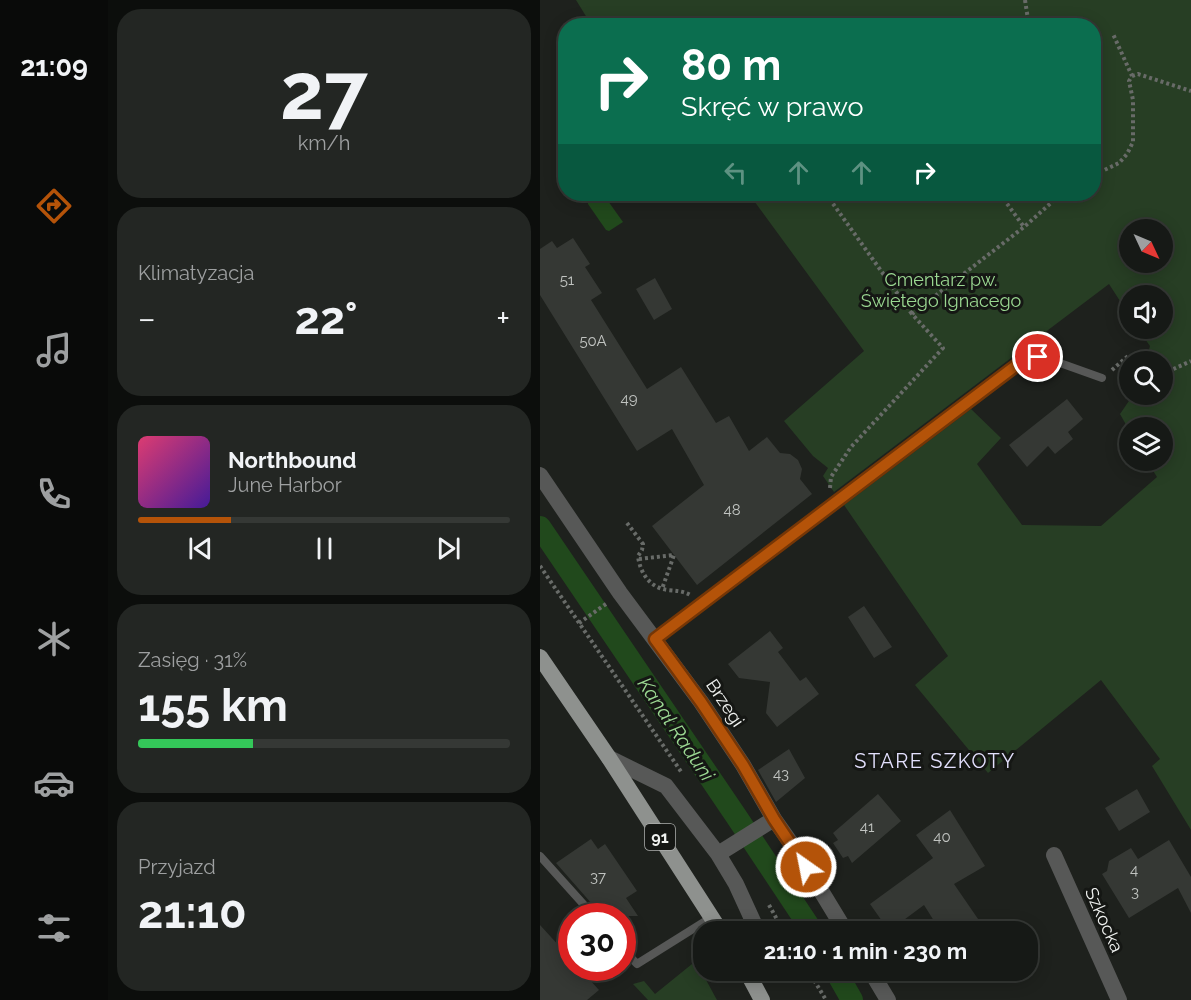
<!DOCTYPE html>
<html lang="pl">
<meta charset="utf-8">
<style>
body{margin:0;font-family:Raleway,sans-serif;background:#232623;color:#f1f3f6;height:100vh;display:flex;flex-direction:column;font-size:22px;white-space:nowrap}
*{box-sizing:border-box;margin:0}
p{font-size:20px;color:#9ea0a1}
.icon{flex:none;width:33px;height:33px;fill:none;stroke:currentColor;stroke-width:2;stroke-linecap:round;stroke-linejoin:round}
.map{position:relative;flex:1;overflow:hidden}
.details{display:flex;flex-direction:column;gap:9px;padding:9px;background:#0c0e0c;width:432px}
.details>*{flex:none}
.top-card{position:absolute;left:18px;top:18px;width:543px;height:183px;border-radius:24px;box-shadow:0 3px 15px #0003,0 0 0 2px #353835;background:#0b6e4f;color:#fff;overflow:hidden}
.needle{width:39px;rotate:134deg}
.fabs{position:absolute;left:579px;top:219px;display:grid;gap:12px}
.fabs a{display:grid;place-items:center;width:54px;height:54px;border-radius:50%;background:#161916;box-shadow:0 3px 15px #0003,0 0 0 2px #353835;font-size:30px}
.speed{position:absolute;left:18px;top:903px;display:flex;gap:12px;font-size:30px;font-weight:700;text-align:center}
.speed>*{display:grid;place-content:center;width:78px;height:78px;border-radius:50%;background:#161916;box-shadow:0 3px 15px #0003,0 0 0 2px #353835;line-height:1}
.speed .limit{border:9px solid #d22;background:#fff;color:#111}
.pin{position:absolute;display:grid;place-items:center;width:51px;height:51px;color:#fff;margin:-26px;border:3px solid #fff;border-radius:50%;box-shadow:0 2px 6px #0007}
.me{position:absolute;width:66px;margin:-33px;rotate:327deg;stroke-linejoin:round;filter:drop-shadow(0 0 4px #0008)}
.turn{display:flex;align-items:center;gap:21px;height:126px;padding:0 24px;font-size:27px}
.turn .icon{width:78px;height:78px;stroke-width:2.5}
.turn b{display:block;font-size:42px;line-height:51px}
.lanes{display:flex;align-items:center;height:57px;padding:0 24px;background:#0003;justify-content:center;gap:30px;direction:ltr}
.lanes .off{opacity:.35}
.big{font-size:45px;font-weight:700;line-height:1.1}
.details .card{flex:1;display:flex;flex-direction:column;justify-content:center;gap:9px;min-width:0;padding:0 21px;border-radius:24px;background:#232623}
.details .dial{align-items:center;gap:0}
.dial b{font-size:78px;line-height:1}
.song{display:flex;align-items:center;gap:18px}
.cover{width:72px;height:72px;border-radius:9px;background:linear-gradient(135deg,hsl(340 70% 55%),hsl(260 70% 35%))}
.played{height:6px;border-radius:3px;background:linear-gradient(90deg,#b45309 25%,#353835 25%)}
.keys{display:flex;justify-content:space-around;direction:ltr}
.heat{display:flex;justify-content:space-between;align-items:center;font-size:33px;direction:ltr}
.charge{height:9px;border-radius:4px;background:linear-gradient(90deg,#34c759 31%,#353835 0)}
.trip{position:absolute;left:153px;top:921px;width:345px;height:60px;border-radius:24px;background:#161916;box-shadow:0 3px 15px #0003,0 0 0 2px #353835;font-weight:700;line-height:60px;text-align:center}
main{display:flex;flex:1;min-height:0}
.menu{display:flex;flex-direction:column;width:108px;justify-content:space-around;align-items:center;background:#090a09;color:#9ea0a1}
.menu .icon{width:42px;height:42px}
.menu .current{color:#b45309}
.menu b{font-size:27px;color:#f1f3f6}
.map>svg:first-child{display:block}
.green{fill:#273e24;fill-rule:evenodd}
.water{fill:#21491c}
.lines{fill:none;stroke-linecap:round;stroke-linejoin:round}
.canal{stroke:#21491c;stroke-width:22}
.building{fill:#353834}
.path{stroke:#686b68;stroke-width:4;stroke-dasharray:3 3;stroke-linecap:butt}
.service{stroke:#575857;stroke-width:8}
.minor{stroke:#575857;stroke-width:16}
.primary{stroke:#8e918e;stroke-width:16}
.route-casing{stroke:#753606;stroke-width:15}
.route{stroke:#b45309;stroke-width:10}
.labels{text-anchor:middle;stroke-width:6;stroke-linejoin:round;paint-order:stroke}
.number-label{font-size:15px;fill:#c1c4c1}
.shield{fill:#151714;stroke:#aeb0ae;stroke-width:1.5}
.shield-label{font-size:16px;font-weight:bold;fill:#f0f2f0}
.park-label{font-size:18px;fill:#9ad791;stroke:#151714}
.street-label{font-size:18px;fill:#f0f2f0;stroke:#151714}
.water-label{font-size:20px;font-style:italic;fill:#9cd993;stroke:#151714}
.neighbourhood-label{font-size:20px;letter-spacing:1.5px;fill:#e3e0fd;stroke:#151714}
</style>
<main>
<nav class="menu">
<b>21:09</b>
<svg class="icon current" aria-label="directions" viewBox="0 0 24 24"><path d="M12 3l9 9-9 9-9-9zM9 14v-3h6M13 9l2 2-2 2"/></svg>
<svg class="icon" aria-label="music" viewBox="0 0 24 24"><path d="M9 18V5l10-2v13"/><circle cx="6" cy="18" r="3"/><circle cx="16" cy="16" r="3"/></svg>
<svg class="icon" aria-label="phone" viewBox="0 0 24 24"><path d="M5 4h4l2 5-3 2q2 4 5 5l2-3 5 2v4C11 20 4 13 5 4z"/></svg>
<svg class="icon" aria-label="climate" viewBox="0 0 24 24"><path d="M12 3v18M4 7l16 10M4 17L20 7"/></svg>
<svg class="icon" aria-label="car" viewBox="0 0 24 24"><path d="M5 17H2v-5l4-1 3-4h7l3 4 3 1v5h-3M9 17h6M6 11h13"/><circle cx="7" cy="17" r="2"/><circle cx="17" cy="17" r="2"/></svg>
<svg class="icon" aria-label="filters" viewBox="0 0 24 24"><path d="M4 7h16M4 17h16"/><circle cx="9" cy="7" r="2"/><circle cx="15" cy="17" r="2"/></svg>
</nav>
<section class="details">
<div class="card dial"><b>27</b><p>km/h</p></div>
<div class="card"><p>Klimatyzacja</p>
<div class="heat"><a>−</a><b class="big">22°</b><a>+</a></div>
</div>
<div class="card">
<div class="song"><i class="cover"></i><div><b>Northbound</b><p>June Harbor</p></div></div>
<div class="played"></div>
<div class="keys"><svg class="icon" aria-label="previous" viewBox="0 0 24 24"><path d="M18 5L8 12l10 7zM5 5v14"/></svg><svg class="icon" aria-label="pause" viewBox="0 0 24 24"><path d="M8 5v14M16 5v14"/></svg><svg class="icon" aria-label="next" viewBox="0 0 24 24"><path d="M6 5l10 7-10 7zM19 5v14"/></svg></div>
</div>
<div class="card"><p>Zasięg · 31%</p><b class="big">155 km</b><div class="charge"></div></div>
<div class="card"><p>Przyjazd</p><b class="big">21:10</b></div>
</section>
<div class="map">
<svg width="651" height="1000" viewBox="0 0 651 1000">
<rect width="100%" height="100%" fill="#1e211d"/>
<path class="green" d="M36 0H651V830L612 766 620 759 561 680 448 773 375 685 408 656 304 505 431 409 461 438 437 464 482 525 561 526 617 477 607 461 622 460V428H590L589 430 580 414 593 395 622 394V362L606 361 610 346 598 329 622 328V296H590L589 315 569 284 294 492 283 476 288 468 273 456 244 421 324 351 209 194H554V26H52ZM590 230H622V262H590Z
M152 964C164 972 170 988 177 1000H108L93 984 104 981 115 994Z"/>
<path class="water" d="M58 194H63L83 222 69 231 66 230 48 204V200Z"/>
<g class="lines">
<path class="canal" d="M0 527 196 816 273 932
M295 970 312 1000"/>
</g>
<path class="building" d="M33 238 50 264 45 267 62 293 51 300 107 389 141 367 176 423 189 416 209 451 227 437 240 453 250 454 258 460 262 469 260 479 272 494 157 585 112 526 164 485 132 429 97 451 0 295V249L12 241 17 248Z
M115 278 132 309 114 320 96 289Z
M527 399 543 419 528 432 533 439 515 454 508 446 487 467 469 445Z
M324 606 352 647 334 658 308 617Z
M230 631 243 648 238 652 260 681 266 677 279 694 237 727 226 713 230 682 199 678 188 664Z
M249 749 265 778 236 802 218 770Z
M597 789 610 812 579 831 565 808Z
M338 794 361 821 312 863 308 856 303 858 293 843 298 840 293 833Z
M410 810 445 866 414 884 447 932H401L384 905 349 931 330 904 393 858 376 835Z
M51 839 58 849 65 844 97 891 86 898 98 916H69L62 905 52 904 16 863Z
M629 840 651 877V913L638 888 589 918 562 874 567 871 569 861 591 848 598 859Z
M0 925 32 960V968H39L59 990 47 1000H0Z"/>
<g class="lines">
<path class="path" d="M485 0 489 26
M592 76 598 74 651 91
M554 175 579 163 587 154 593 142V100L589 81 592 76 573 34
M286 194 372 314
M460 194 484 227
M622 369 629 371 651 361
M572 370 588 356 602 362
M290 488 291 477 311 447 403 348 372 314 484 227 521 194
M87 523 103 544 102 550 98 556C100 573 110 588 128 590 137 591 144 591 152 596
M99 559 134 555 122 589
M0 566 142 773
M39 623 66 604
M229 905 244 932
M268 970 286 1000"/>
<path class="service" d="M115 639 486 358 498 357 506 358 562 378
M0 856 54 916
M82 948 97 964 172 917"/>
<path class="minor" d="M0 475 80 593 161 702 203 765 234 819 258 853 306 932
M69 758 126 786 178 854 196 884 218 932
M178 854 234 819
M514 855 579 1000
M330 970 348 1000"/>
<path class="primary" d="M0 657 69 758 181 932
M206 970 222 1000"/>
</g>
<g class="lines">
<defs>
<path id="route" d="M266 867 234 819 203 765 161 702 115 639 486 358 498 357"/>
</defs>
<use href="#route" class="route-casing"/>
<use href="#route" class="route"/>
</g>
<g class="labels">
<g class="number-label">
<text x="27" y="285">51</text>
<text x="53" y="346">50A</text>
<text x="89" y="404">49</text>
<text x="192" y="515">48</text>
<text x="241" y="779">43</text>
<text x="327" y="832">41</text>
<text x="402" y="842">40</text>
<text x="594" y="875">4</text>
<text x="58" y="882">37</text>
<text x="595" y="897">3</text>
</g>
<rect class="shield" x="105" y="824" width="30" height="26" rx="4.5"/>
<g class="shield-label">
<text x="120" y="843">91</text>
</g>
<g class="park-label">
<text x="401" y="286">Cmentarz pw.<tspan x="401" dy="21">Świętego Ignacego</tspan></text>
</g>
<g class="street-label">
<text transform="translate(185 703) rotate(56)" y="6">Brzegi</text>
<text transform="translate(564 920) rotate(66)" y="6">Szkocka</text>
</g>
<g class="water-label">
<text transform="translate(136 729) rotate(56)" y="7">Kanał Raduni</text>
</g>
<g class="neighbourhood-label">
<text x="395" y="768">STARE SZKOTY</text>
</g>
</g>
</svg>
<div class="fabs">
<a><svg class="needle" viewBox="-14 -14 28 28"><path d="M0-13l5 13h-10z" fill="#e53935"/><path d="M0 13l5-13h-10z" fill="#9ea0a1"/></svg></a>
<a><svg class="icon" aria-label="sound" viewBox="0 0 24 24"><path d="M4 9h4l5-4v14l-5-4H4zM17 9q2 3 0 6"/></svg></a>
<a><svg class="icon" aria-label="search" viewBox="0 0 24 24"><circle cx="10" cy="10" r="6"/><path d="M15 15l6 6"/></svg></a>
<a><svg class="icon" aria-label="layers" viewBox="0 0 24 24"><path d="M12 4l9 5-9 5-9-5zM3 14l9 5 9-5"/></svg></a>
</div>
<div class="speed"><div class="limit">30</div></div>
<div class="pin" style="left:498px;top:357px;background:#d93025"><svg class="icon" aria-label="arrive" viewBox="0 0 24 24"><path d="M6 21V4h12l-3 4 3 4H6"/></svg></div>
<svg class="me" style="left:266px;top:867px" viewBox="-20 -20 40 40"><circle r="17" fill="#b45309" stroke="#fff" stroke-width="3"/><path d="M0-11L8 9 0 5-8 9z" fill="#fff"/></svg>
<div class="trip">21:10 · 1 min · 230 m</div>
<div class="top-card">
<div class="turn"><svg class="icon" aria-label="right" viewBox="0 0 24 24"><path d="M7 20v-9h11M14 6l5 5-5 5"/></svg><div><b>80 m</b>Skręć w prawo</div></div>
<div class="lanes"><svg class="icon off" aria-label="left" viewBox="0 0 24 24"><path d="M17 20v-9H6M10 6l-5 5 5 5"/></svg><svg class="icon off" aria-label="ahead" viewBox="0 0 24 24"><path d="M12 20V5M6 11l6-6 6 6"/></svg><svg class="icon off" aria-label="ahead" viewBox="0 0 24 24"><path d="M12 20V5M6 11l6-6 6 6"/></svg><svg class="icon" aria-label="right" viewBox="0 0 24 24"><path d="M7 20v-9h11M14 6l5 5-5 5"/></svg></div>
</div>
</div>
</main>
